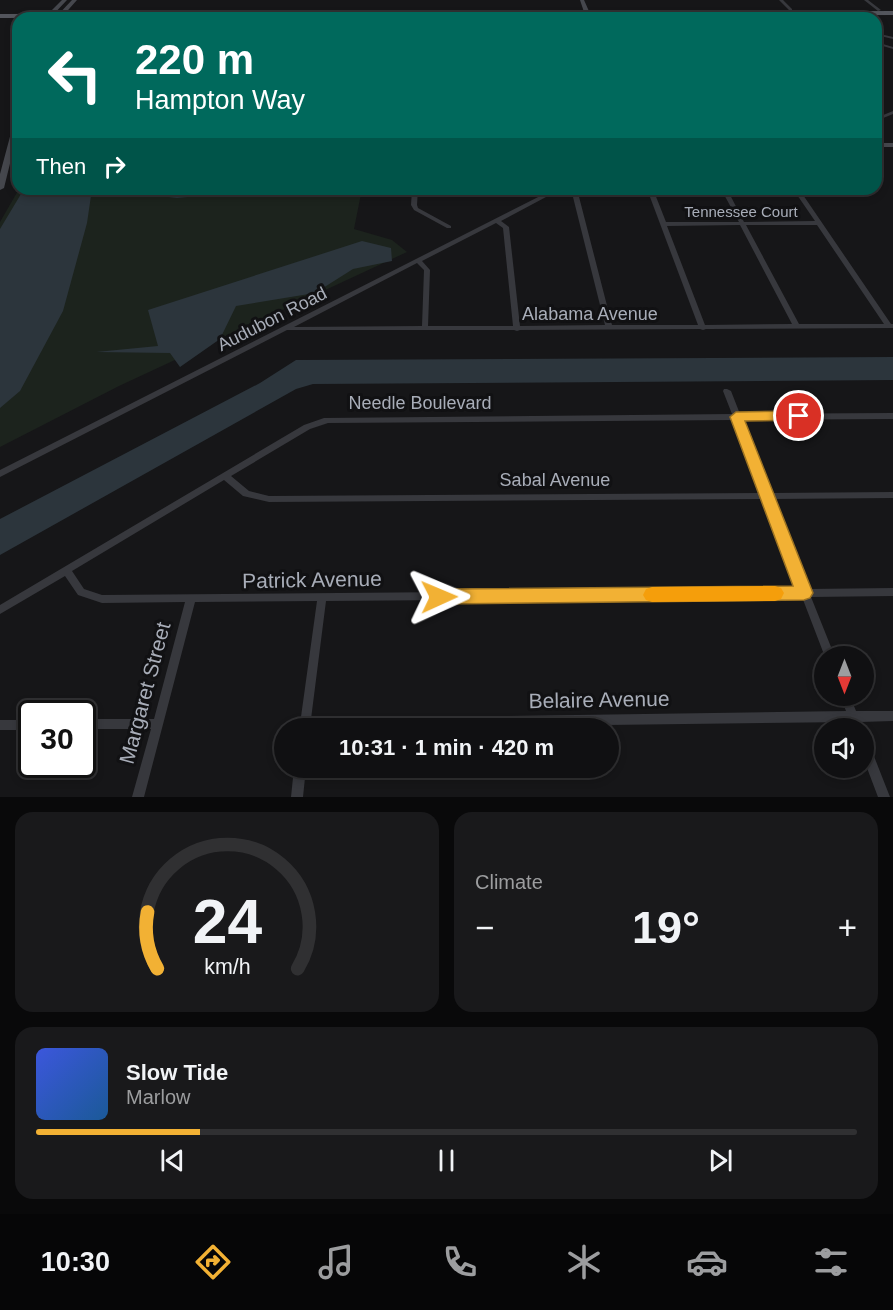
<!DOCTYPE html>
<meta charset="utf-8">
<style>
body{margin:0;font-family:Helvetica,sans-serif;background:#19191b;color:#f1f3f6;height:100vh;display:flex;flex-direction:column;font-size:22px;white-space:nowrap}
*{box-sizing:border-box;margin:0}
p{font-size:20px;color:#9c9d9f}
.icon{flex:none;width:33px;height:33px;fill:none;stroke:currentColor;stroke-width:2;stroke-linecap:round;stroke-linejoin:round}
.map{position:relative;height:797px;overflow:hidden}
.side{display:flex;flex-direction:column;gap:15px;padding:15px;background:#09090a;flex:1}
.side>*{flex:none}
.guide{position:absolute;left:12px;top:12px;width:870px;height:183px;border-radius:18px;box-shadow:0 3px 9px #0003,0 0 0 2px #303032;background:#00695c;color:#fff;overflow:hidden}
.needle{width:39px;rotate:180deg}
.tools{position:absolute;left:814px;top:646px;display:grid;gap:12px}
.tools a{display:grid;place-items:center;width:60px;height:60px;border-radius:50%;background:#101012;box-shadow:0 3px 9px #0003,0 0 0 2px #303032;font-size:30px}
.speed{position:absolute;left:18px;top:700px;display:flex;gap:12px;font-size:30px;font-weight:700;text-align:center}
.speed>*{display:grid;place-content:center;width:78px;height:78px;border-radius:50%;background:#101012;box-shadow:0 3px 9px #0003,0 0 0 2px #303032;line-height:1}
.speed .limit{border:3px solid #111;border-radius:9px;background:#fff;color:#111}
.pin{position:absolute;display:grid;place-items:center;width:51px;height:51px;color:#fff;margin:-26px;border:3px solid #fff;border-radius:50%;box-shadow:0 2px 6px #0007}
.me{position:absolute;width:66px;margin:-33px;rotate:89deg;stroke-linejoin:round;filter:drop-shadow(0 0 4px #0008)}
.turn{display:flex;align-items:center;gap:21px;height:126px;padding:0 24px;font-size:27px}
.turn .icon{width:78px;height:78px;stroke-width:2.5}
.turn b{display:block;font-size:42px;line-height:51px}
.then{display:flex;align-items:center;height:57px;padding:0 24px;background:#0003;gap:12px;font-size:22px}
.big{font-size:45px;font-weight:800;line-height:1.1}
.side .widget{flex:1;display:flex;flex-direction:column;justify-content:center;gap:9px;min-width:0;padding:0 21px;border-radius:18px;background:#19191b}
.side .dial{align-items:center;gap:0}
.dial svg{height:156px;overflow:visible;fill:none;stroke:#303032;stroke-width:7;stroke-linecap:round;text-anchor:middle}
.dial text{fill:#f1f3f6;stroke:none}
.song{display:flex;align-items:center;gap:18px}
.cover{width:72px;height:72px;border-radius:9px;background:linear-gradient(135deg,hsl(230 70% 55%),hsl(210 70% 35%))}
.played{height:6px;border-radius:3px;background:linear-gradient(90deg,#f2b134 20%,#303032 20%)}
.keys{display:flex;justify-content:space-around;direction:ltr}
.heat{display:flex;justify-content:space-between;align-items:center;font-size:33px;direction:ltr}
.side .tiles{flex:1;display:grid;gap:15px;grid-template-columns:1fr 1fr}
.widget:last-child{grid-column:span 2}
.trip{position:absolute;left:274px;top:718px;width:345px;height:60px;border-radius:30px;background:#101012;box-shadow:0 3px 9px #0003,0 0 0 2px #303032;font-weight:800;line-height:60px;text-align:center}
.tab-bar{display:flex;height:96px;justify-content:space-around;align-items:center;background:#060607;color:#9c9d9f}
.tab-bar .icon{width:42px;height:42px}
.tab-bar .active{color:#f2b134}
.tab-bar b{font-size:27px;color:#f1f3f6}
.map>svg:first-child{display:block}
.green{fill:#1c231d}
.water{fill:#2c353c}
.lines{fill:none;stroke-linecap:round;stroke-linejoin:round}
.street{fill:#37383d;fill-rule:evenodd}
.secondary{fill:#45474d;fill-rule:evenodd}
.primary{fill:#53555c;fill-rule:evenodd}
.route{fill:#f2b134;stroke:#9d7322;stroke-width:1.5}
.slow{fill:#f59e0b}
.labels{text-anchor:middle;stroke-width:6;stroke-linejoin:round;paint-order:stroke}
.far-street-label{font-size:15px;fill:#a8adb8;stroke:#111113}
.street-label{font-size:18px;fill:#a8adb8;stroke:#111113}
.near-street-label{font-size:21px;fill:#a8adb8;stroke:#111113}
</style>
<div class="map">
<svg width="893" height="797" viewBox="0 0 893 797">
<rect width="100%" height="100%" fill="#161618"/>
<path class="green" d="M19 189H362L354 229 392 240 407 252 119 386 0 447V222Z"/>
<path class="water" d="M24 189H92L87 223 63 311 20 391 0 408V229Z
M183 189 210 190 209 195 177 198 133 193Z
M362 241 391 248 392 261 353 269 315 293 236 306 220 339 180 367 170 353 96 352 158 346 148 310Z
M893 357V380L313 384 296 389 0 555V519L260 383 296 360Z"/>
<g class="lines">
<path class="street" d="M779 0H783L792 9V11H790Z
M864 0H868L881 10 878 11Z
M876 33 893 37V39L876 35Z
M876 42 893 47V49L876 44Z
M893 111V114L876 121V118Z
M412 189H418L417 205 418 208 451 226V228H447L414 210 411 205Z
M554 189H561L501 221 509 227 520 326 605 325 571 189H577L612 325H698L647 189H653L666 222H739L721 189H727L744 222 815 221 793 189H799L891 324H893V328L706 329 703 330 700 329 520 330 517 331 514 330H287L0 477V470ZM496 223 503 228 513 326H428L430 270 422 261ZM740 225 792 324 705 325 667 226ZM746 225H817L884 324H799ZM417 263 424 270 422 326 294 327Z
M724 389H727L731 391 740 414 893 413V419L742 420 771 493 893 492V498L773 499 808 589 893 588V596L811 597 835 657H825L802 597 326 601 311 719 846 711 840 696H850L856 711H893V721L860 722 863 729H853L850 722 300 729V724L317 601 195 602 144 797H132L151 729H82V719H154L185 602 102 603 78 595 65 576 0 614V605L304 425 324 418 732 414 723 391ZM734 420 762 493 269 496 249 491 231 476 310 429 328 423ZM224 480 243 496 269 502 765 499 799 589 102 595 84 589 72 571Z
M0 720H32V730H0Z
M864 740 868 741 890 797H878L864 760Z
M294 768H306L303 797H291Z"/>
<path class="secondary" d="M62 0H67L50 18H44Z
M72 0H77L61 18H55Z
M580 0H584L592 18H586Z
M18 116V131L4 188 0 190V174L15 118Z
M876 143H893V147H876Z"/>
<path class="primary" d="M893 11V15L0 18V14Z"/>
</g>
<path class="route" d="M799 411 804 413 806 416 804 420 745 421 813 593 810 598 804 600 439 604 433 602 430 597 433 591 439 589 793 586 730 417 736 412Z"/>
<path class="slow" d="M775 586 781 588 784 593 781 599 775 601 652 602 646 600 643 595 646 589 652 587Z"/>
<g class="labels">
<g class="far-street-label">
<text x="741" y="217">Tennessee Court</text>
</g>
<g class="street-label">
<text x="590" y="320">Alabama Avenue</text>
<text transform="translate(272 319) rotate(-27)" y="6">Audubon Road</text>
<text x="420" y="409">Needle Boulevard</text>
<text x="555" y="486">Sabal Avenue</text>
</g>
<g class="near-street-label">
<text transform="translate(312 580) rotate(-1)" y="7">Patrick Avenue</text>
<text transform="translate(145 693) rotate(-75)" y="7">Margaret Street</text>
<text transform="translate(599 700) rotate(-1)" y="7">Belaire Avenue</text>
</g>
</g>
</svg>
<div class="tools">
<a><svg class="needle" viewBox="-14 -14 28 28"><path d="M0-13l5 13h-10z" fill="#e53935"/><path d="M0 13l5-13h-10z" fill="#9c9d9f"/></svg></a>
<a><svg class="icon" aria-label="sound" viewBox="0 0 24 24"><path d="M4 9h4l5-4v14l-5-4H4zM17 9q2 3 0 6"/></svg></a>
</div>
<div class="speed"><div class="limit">30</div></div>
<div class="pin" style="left:799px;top:416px;background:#d93025"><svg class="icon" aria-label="arrive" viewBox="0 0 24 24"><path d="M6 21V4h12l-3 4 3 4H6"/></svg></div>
<svg class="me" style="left:439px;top:597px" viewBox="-20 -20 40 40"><path d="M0-17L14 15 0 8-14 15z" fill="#f2b134" stroke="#fff" stroke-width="4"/></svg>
<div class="trip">10:31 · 1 min · 420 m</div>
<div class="guide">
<div class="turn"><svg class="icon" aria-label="left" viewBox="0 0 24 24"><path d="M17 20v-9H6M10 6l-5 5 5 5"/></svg><div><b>220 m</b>Hampton Way</div></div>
<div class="then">Then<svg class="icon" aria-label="right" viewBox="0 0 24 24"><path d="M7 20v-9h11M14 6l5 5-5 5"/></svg></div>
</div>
</div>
<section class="side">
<div class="tiles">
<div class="widget dial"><svg viewBox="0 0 100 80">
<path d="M14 69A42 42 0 1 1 86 69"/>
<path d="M14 69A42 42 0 0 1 9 40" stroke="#f2b134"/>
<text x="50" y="56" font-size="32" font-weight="700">24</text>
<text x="50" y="72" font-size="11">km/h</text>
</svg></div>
<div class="widget"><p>Climate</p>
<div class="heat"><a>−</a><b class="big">19°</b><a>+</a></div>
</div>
<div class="widget">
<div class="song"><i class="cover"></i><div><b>Slow Tide</b><p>Marlow</p></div></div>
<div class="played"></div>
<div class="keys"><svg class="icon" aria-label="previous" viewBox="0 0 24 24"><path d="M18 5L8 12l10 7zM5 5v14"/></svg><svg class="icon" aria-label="pause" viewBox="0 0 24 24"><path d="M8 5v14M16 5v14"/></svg><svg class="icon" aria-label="next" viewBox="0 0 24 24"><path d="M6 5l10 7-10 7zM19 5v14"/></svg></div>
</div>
</div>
</section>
<nav class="tab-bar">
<b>10:30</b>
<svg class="icon active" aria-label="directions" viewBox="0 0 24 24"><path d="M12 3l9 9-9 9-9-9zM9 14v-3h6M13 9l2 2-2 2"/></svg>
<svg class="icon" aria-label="music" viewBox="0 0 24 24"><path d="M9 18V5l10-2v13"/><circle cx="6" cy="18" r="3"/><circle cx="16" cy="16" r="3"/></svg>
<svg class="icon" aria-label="phone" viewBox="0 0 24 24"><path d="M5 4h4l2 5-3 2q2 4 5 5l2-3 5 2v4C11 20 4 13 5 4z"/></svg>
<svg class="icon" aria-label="climate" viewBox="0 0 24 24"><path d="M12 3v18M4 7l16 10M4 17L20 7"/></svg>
<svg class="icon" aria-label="car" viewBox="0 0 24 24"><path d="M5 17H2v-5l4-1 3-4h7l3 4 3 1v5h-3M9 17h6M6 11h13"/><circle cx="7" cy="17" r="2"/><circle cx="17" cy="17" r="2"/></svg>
<svg class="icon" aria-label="filters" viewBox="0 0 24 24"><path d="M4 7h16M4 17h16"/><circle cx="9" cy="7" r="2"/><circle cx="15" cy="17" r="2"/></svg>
</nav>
